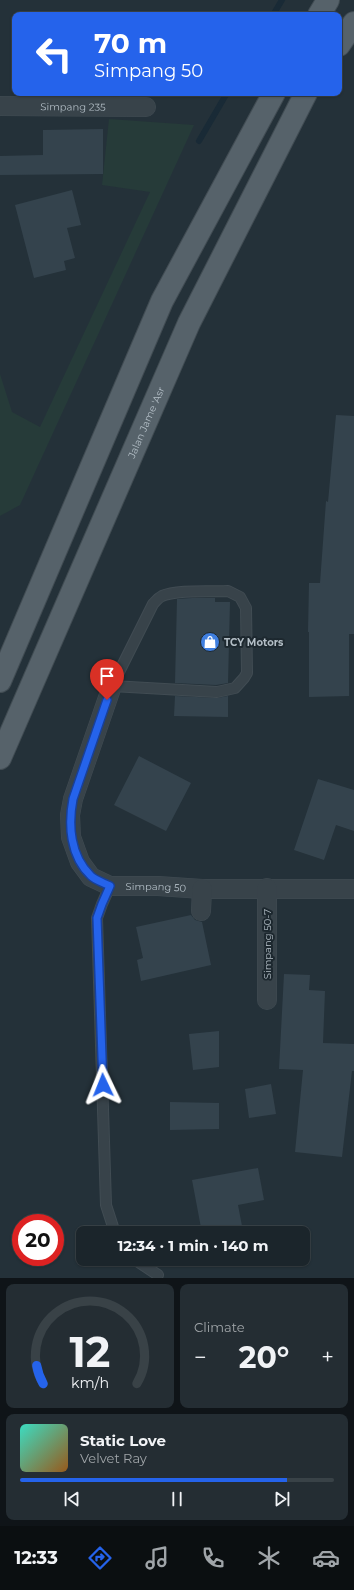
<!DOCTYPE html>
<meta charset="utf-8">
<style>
body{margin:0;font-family:Montserrat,sans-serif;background:#242d33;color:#f1f3f6;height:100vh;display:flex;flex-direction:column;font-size:15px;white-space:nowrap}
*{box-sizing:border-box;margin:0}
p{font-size:13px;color:#a0a5a9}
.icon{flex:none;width:22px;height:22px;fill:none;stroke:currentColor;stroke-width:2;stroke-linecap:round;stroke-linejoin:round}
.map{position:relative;height:1278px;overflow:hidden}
.drawer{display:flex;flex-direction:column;gap:6px;padding:6px;background:#0f1418;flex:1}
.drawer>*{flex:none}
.top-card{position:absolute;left:12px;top:12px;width:330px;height:84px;border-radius:8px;box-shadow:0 1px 3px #0004,0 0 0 1px #394247;background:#2563eb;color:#fff;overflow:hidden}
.speed{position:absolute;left:12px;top:1214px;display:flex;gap:8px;font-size:20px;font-weight:700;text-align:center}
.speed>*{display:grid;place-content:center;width:52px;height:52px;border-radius:50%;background:#1b252b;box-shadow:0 1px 3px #0004,0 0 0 1px #394247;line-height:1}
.speed .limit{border:6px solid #d22;background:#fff;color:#111}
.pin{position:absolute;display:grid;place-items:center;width:34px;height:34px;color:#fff;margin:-41px -17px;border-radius:50% 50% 50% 0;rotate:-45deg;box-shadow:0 0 4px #0007}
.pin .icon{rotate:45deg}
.me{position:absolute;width:44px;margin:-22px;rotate:358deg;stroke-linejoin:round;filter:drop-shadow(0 0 3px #0008)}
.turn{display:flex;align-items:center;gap:14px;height:84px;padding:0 16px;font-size:18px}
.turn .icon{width:52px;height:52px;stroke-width:2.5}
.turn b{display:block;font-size:28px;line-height:34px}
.big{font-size:30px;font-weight:700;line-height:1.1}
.drawer .tile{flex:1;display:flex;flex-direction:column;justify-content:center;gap:6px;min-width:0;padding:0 14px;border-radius:8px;background:#242d33}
.drawer .dial{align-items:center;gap:0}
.dial svg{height:104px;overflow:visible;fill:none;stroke:#394247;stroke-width:7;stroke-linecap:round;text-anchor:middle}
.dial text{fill:#f1f3f6;stroke:none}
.song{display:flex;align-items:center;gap:12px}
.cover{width:48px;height:48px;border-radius:6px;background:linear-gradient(135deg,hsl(170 70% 55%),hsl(30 70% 35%))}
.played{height:4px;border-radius:2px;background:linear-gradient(90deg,#2563eb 85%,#394247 85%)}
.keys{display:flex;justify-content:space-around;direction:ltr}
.heat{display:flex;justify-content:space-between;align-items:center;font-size:22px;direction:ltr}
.drawer .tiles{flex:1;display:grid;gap:6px;grid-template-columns:1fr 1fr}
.tile:last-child{grid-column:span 2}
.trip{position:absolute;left:76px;top:1226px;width:234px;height:40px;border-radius:8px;background:#1b252b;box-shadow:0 1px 3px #0004,0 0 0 1px #394247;font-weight:700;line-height:40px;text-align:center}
.menu{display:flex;height:64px;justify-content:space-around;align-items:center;background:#0b0f11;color:#a0a5a9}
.menu .icon{width:28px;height:28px}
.menu .active{color:#2563eb}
.menu b{font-size:18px;color:#f1f3f6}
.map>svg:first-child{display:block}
.green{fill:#263b39}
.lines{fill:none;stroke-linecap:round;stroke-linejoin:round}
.stream{stroke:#192a36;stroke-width:6}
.building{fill:#34434d}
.service-casing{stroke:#414c53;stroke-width:12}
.minor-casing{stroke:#414c53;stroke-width:20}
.primary-casing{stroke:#414c53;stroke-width:24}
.service{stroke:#38434a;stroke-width:10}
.minor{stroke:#38434a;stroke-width:19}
.primary{stroke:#56626a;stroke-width:22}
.route-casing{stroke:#184099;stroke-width:10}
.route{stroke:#2563eb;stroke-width:7}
.labels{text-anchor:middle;stroke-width:4;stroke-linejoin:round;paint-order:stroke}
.street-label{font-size:10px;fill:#b3bec6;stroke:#1d282f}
.poi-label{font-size:10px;font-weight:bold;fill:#b3bec6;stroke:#1d282f;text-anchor:start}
</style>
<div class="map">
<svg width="354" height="1278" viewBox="0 0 354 1278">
<rect width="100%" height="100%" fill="#243139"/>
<path class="green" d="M109 119 194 125 20 505 0 516V374L12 412 40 427 150 192 102 185Z"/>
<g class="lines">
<path class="stream" d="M273 15 282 0
M199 141 227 93"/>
</g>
<path class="building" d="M103 129V174L0 175V156L43 155V130Z
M72 190 81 225 67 228 75 258 64 261 66 270 34 278 15 205Z
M336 415 354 416V634H349V696L309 697V632H308L309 583H320L326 501 328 502Z
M192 598H215V602H230L228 683 216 685 175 683 177 599Z
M175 696 217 698 228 696V717L174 716Z
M139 756 191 783 166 831 114 805Z
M318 779 354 790V831L336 825 324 860 294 850Z
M191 915 195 920 202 922 211 965 141 981 137 960 143 958 136 927Z
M284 974 310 975 309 990 325 991 323 1043 354 1044V1071H352L342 1157 295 1152 303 1070 279 1069Z
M219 1031V1067L193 1070 189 1034Z
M271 1084 276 1114 249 1118 245 1089Z
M170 1102 219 1103V1129L170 1130Z
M258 1168 264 1200 238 1205 242 1226 202 1233 192 1180Z"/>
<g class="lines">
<defs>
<path id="service" d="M228 591 240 597 246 608 247 673 244 678 235 688 217 692 112 686 153 604C156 601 158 598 162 596 177 589 212 592 228 591Z
M110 886 102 904 97 918 106 1205 115 1233
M134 1259 158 1275"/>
<g id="minor">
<path id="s1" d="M0 106 146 107"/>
<path id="s2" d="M112 686 73 799 70 815 71 837 80 862 91 877 110 886H158L202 889H354"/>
<path d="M201 911 202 889"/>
<path d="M267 1000V888"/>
</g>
<g id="primary">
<path d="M319 15 328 0"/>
<path d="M339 45 354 23"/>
<path d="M0 681 162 301 274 93"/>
<path id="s3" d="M0 758 189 323 306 93"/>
</g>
</defs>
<use href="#service" class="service-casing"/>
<use href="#minor" class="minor-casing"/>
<use href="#primary" class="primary-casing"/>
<use href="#service" class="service"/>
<use href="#minor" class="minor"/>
<use href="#primary" class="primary"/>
</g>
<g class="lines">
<defs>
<path id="route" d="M103 1085 97 918 102 904 110 886C104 883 95 880 91 876 70 856 68 825 73 799L107 700"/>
</defs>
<use href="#route" class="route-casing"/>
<use href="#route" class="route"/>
</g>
<defs>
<symbol id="shop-disc" viewBox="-11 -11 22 22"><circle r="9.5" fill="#3f7fe0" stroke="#1d282f"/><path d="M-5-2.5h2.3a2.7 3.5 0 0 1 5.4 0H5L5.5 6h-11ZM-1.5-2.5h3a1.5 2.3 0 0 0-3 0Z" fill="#fff"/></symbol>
</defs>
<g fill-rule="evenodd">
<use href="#shop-disc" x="199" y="631" width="22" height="22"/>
</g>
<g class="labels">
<g class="street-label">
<text dy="4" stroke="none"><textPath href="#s1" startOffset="73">Simpang 235</textPath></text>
<text dy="4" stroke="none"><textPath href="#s3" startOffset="366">Jalan Jame 'Asr</textPath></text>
<text dy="4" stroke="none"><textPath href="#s2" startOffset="270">Simpang 50</textPath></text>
<text transform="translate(267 944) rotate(-90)" y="4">Simpang 50-7</text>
</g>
<g class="poi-label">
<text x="224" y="646">TCY Motors</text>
</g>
</g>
</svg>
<div class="speed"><div class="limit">20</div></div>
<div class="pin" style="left:107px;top:700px;background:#d93025"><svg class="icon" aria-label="arrive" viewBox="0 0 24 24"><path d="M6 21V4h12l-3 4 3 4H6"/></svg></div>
<svg class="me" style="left:103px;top:1085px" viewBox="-20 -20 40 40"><path d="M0-17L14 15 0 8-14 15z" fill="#2563eb" stroke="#fff" stroke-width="4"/></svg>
<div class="trip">12:34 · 1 min · 140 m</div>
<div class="top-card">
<div class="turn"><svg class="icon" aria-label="left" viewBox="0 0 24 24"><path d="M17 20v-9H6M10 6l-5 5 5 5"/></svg><div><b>70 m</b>Simpang 50</div></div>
</div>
</div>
<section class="drawer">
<div class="tiles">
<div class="tile dial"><svg viewBox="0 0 100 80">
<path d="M14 69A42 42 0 1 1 86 69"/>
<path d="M14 69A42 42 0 0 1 9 55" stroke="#2563eb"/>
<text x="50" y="56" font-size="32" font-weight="700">12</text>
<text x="50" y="72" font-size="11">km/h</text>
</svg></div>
<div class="tile"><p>Climate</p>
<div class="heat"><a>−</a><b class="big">20°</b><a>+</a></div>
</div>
<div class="tile">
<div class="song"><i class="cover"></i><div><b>Static Love</b><p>Velvet Ray</p></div></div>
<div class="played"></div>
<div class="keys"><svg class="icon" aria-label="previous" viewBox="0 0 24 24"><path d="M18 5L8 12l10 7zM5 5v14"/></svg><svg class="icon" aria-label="pause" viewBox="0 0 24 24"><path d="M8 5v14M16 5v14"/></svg><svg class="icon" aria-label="next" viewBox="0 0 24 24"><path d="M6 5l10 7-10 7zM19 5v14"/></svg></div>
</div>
</div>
</section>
<nav class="menu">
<b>12:33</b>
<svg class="icon active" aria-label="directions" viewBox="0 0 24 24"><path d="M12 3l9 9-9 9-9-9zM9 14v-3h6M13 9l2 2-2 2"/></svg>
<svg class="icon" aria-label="music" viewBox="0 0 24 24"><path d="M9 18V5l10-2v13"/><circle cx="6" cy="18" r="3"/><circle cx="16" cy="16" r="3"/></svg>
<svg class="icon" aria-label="phone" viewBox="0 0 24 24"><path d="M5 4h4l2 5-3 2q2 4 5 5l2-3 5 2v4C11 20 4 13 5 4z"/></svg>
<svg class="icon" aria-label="climate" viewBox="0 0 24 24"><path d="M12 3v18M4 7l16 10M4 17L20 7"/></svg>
<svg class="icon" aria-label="car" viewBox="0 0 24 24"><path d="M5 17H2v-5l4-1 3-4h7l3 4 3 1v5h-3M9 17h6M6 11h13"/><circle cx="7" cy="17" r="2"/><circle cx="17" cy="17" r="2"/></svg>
</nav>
